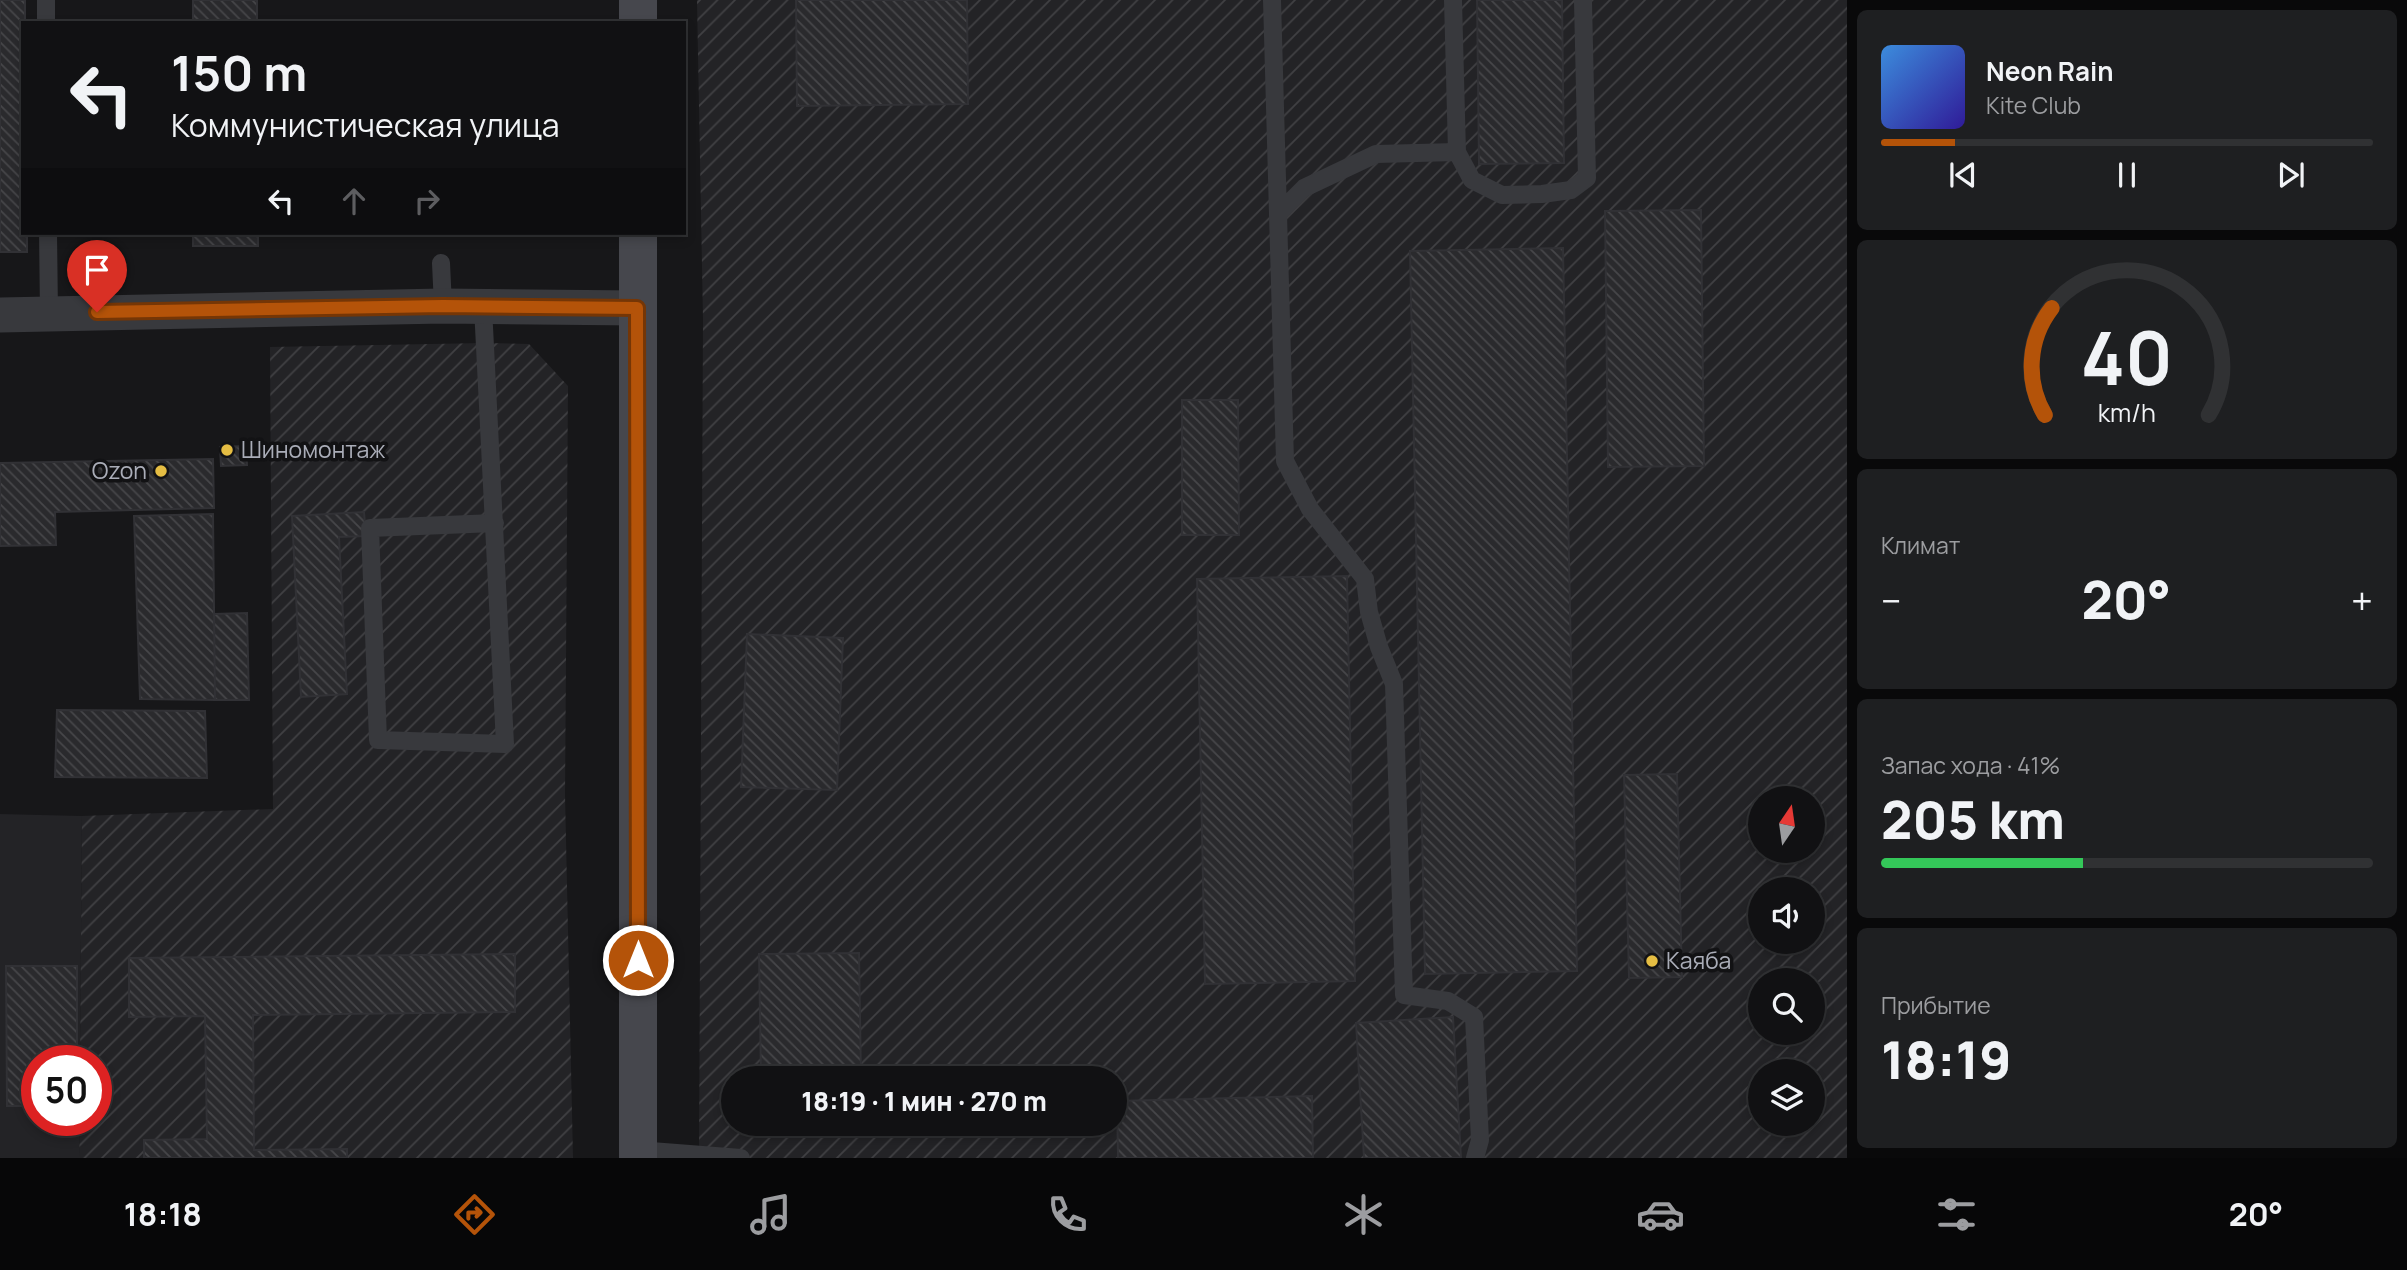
<!DOCTYPE html>
<html lang="ru">
<meta charset="utf-8">
<style>
body{margin:0;font-family:Manrope,sans-serif;background:#1e1f21;color:#f1f3f6;height:100vh;display:flex;flex-direction:column;font-size:26px;white-space:nowrap}
*{box-sizing:border-box;margin:0}
p{font-size:23px;color:#9c9da0}
.icon{flex:none;width:38px;height:38px;fill:none;stroke:currentColor;stroke-width:2;stroke-linecap:round;stroke-linejoin:round}
.map{position:relative;flex:1;overflow:hidden}
.panel{display:flex;flex-direction:column;gap:10px;padding:10px;background:#09090a;width:560px}
.panel>*{flex:none}
.top-card{position:absolute;left:21px;top:21px;width:665px;height:214px;border-radius:0px;box-shadow:0 4px 10px #0003,0 0 0 2px #303133;background:#111113;color:#f1f3f6;overflow:hidden}
.needle{width:46px;rotate:13deg}
.buttons{position:absolute;left:1748px;top:786px;display:grid;gap:14px}
.buttons a{display:grid;place-items:center;width:77px;height:77px;border-radius:50%;background:#111113;box-shadow:0 4px 10px #0003,0 0 0 2px #303133;font-size:35px}
.speed{position:absolute;left:21px;top:1045px;display:flex;gap:14px;font-size:35px;font-weight:700;text-align:center}
.speed>*{display:grid;place-content:center;width:91px;height:91px;border-radius:50%;background:#111113;box-shadow:0 4px 10px #0003,0 0 0 2px #303133;line-height:1}
.speed .limit{border:10px solid #d22;background:#fff;color:#111}
.pin{position:absolute;display:grid;place-items:center;width:60px;height:60px;color:#fff;margin:-72px -30px;border-radius:50% 50% 50% 0;rotate:-45deg;box-shadow:0 0 7px #0007}
.pin .icon{rotate:45deg}
.me{position:absolute;width:77px;margin:-38px;rotate:0deg;stroke-linejoin:round;filter:drop-shadow(0 0 5px #0008)}
.turn{display:flex;align-items:center;gap:24px;height:147px;padding:0 35px;font-size:32px}
.turn .icon{width:91px;height:91px;stroke-width:2.5}
.turn b{display:block;font-size:49px;line-height:60px}
.lanes{display:flex;align-items:center;height:66px;padding:0 35px;background:#0003;justify-content:center;gap:35px;direction:ltr}
.lanes .off{opacity:.35}
.big{font-size:52px;font-weight:800;line-height:1.1}
.panel .card{flex:1;display:flex;flex-direction:column;justify-content:center;gap:10px;min-width:0;padding:0 24px;border-radius:10px;background:#1e1f21}
.panel .dial{align-items:center;gap:0}
.dial svg{height:182px;overflow:visible;fill:none;stroke:#303133;stroke-width:7;stroke-linecap:round;text-anchor:middle}
.dial text{fill:#f1f3f6;stroke:none}
.song{display:flex;align-items:center;gap:21px}
.cover{width:84px;height:84px;border-radius:10px;background:linear-gradient(135deg,hsl(210 70% 55%),hsl(250 70% 35%))}
.played{height:7px;border-radius:4px;background:linear-gradient(90deg,#b45309 15%,#303133 15%)}
.keys{display:flex;justify-content:space-around;direction:ltr}
.heat{display:flex;justify-content:space-between;align-items:center;font-size:38px;direction:ltr}
.charge{height:10px;border-radius:5px;background:linear-gradient(90deg,#34c759 41%,#303133 0)}
.trip{position:absolute;left:721px;top:1066px;width:406px;height:70px;border-radius:35px;background:#111113;box-shadow:0 4px 10px #0003,0 0 0 2px #303133;font-weight:800;line-height:70px;text-align:center}
.dock{display:flex;height:112px;justify-content:space-around;align-items:center;background:#070708;color:#9c9da0}
.dock .icon{width:49px;height:49px}
.dock .current{color:#b45309}
.dock b{font-size:32px;color:#f1f3f6}
main{display:flex;flex:1;min-height:0}
.map>svg:first-child{display:block}
.built{fill:#232326}
.industrial{fill:url(#industrial-furrows);fill-rule:evenodd}
.building{fill:url(#building-back-hatch);stroke:#313135;stroke-width:2}
.lines{fill:none;stroke-linecap:round;stroke-linejoin:round}
.service{stroke:#38393d;stroke-width:18}
.minor{stroke:#38393d;stroke-width:35}
.secondary{stroke:#46474d;stroke-width:38}
.route-casing{stroke:#753606;stroke-width:18}
.route{stroke:#b45309;stroke-width:12}
.poi-dot{fill:#e5bd43;stroke:#121214;stroke-width:2.5}
.labels{text-anchor:middle;stroke-width:7;stroke-linejoin:round;paint-order:stroke}
.poi-label{font-size:23px;fill:#aaadb8;stroke:#121214;text-anchor:start}
</style>
<main>
<div class="map">
<svg width="1847" height="1158" viewBox="0 0 1847 1158">
<defs>
<pattern id="industrial-furrows" width="10" height="10" patternUnits="userSpaceOnUse" patternTransform="scale(1.75)"><rect width="10" height="10" fill="#232326"/><path d="M-1 1l2-2M0 10L10 0M9 11l2-2" fill="none" stroke="#404043"/></pattern>
<pattern id="building-back-hatch" width="6" height="6" patternUnits="userSpaceOnUse" patternTransform="scale(1.75)"><rect width="6" height="6" fill="#2a2a2d"/><path d="M-1 5l2 2M0 0l6 6M5-1l2 2" fill="none" stroke="#464649"/></pattern>
</defs>
<rect width="100%" height="100%" fill="#171719"/>
<path class="built" d="M0 814 82 816 80 1060H37V1120H80L79 1158H0Z"/>
<path class="industrial" d="M697 0H1847V1158H699L703 319ZM1760 798H1813V850H1760ZM1760 889H1813V942H1760ZM1760 980H1813V1032H1760ZM1760 1071H1813V1124H1760ZM733 1078H1115V1124H733Z
M485 343 529 344 568 386 565 795 573 1158H79L80 1120H96V1060H80L82 816 273 809 270 347Z"/>
<path class="building" d="M0 0H25V23H23V233H27V252H0Z
M193 0H257V23H193Z
M796 0H967L968 104 797 106Z
M1477 0H1562L1564 163 1479 164Z
M1701 210 1704 466 1608 467 1605 211Z
M193 233H258V246H193Z
M1563 248 1577 971 1425 974 1410 251Z
M1182 400H1238L1239 535H1182Z
M246 446 247 465 221 466 220 447Z
M213 459 214 508 55 512 56 545 0 546V463Z
M364 512 366 536 339 537 347 694 301 697 292 516Z
M213 514 215 700 140 699 134 516Z
M1347 576 1355 981 1205 984 1197 579Z
M247 613 249 700H215L214 614Z
M747 634 843 638 837 790 741 787Z
M57 710 205 711 207 778 55 777Z
M1677 774 1682 977 1629 978 1624 775Z
M859 953 861 1078H761L759 954Z
M515 954V1012L253 1015 254 1150 347 1149V1158H144V1140L207 1139 205 1016 129 1017V958Z
M6 966H77V1060H37V1106H7Z
M1453 1017 1461 1158H1364L1356 1023Z
M1312 1096 1313 1158H1118L1117 1101Z
M761 1124H861V1125L761 1126Z"/>
<g class="lines">
<path class="service" d="M46 0V23
M1272 0 1278 214
M1453 0 1457 152
M48 233 49 313
M441 263 443 306
M483 307 505 744 378 740 370 528 495 523
M638 1150 741 1158
M1475 1158 1480 1140 1474 1017 1448 1001 1404 995 1394 684 1379 647 1369 612 1365 579 1310 509 1285 461 1278 214 1304 188 1376 154 1457 152 1472 180 1502 195 1542 194 1571 190 1587 178 1583 2"/>
<path class="minor" d="M0 315 443 306 637 308"/>
<path class="secondary" d="M638 23V0
M638 233V1158"/>
</g>
<g class="lines">
<defs>
<path id="route" d="M97 312 443 306 637 308 638 960"/>
</defs>
<use href="#route" class="route-casing"/>
<use href="#route" class="route"/>
</g>
<g class="poi-dot">
<circle cx="227" cy="450" r="7"/>
<circle cx="161" cy="471" r="7"/>
<circle cx="1652" cy="961" r="7"/>
</g>
<g class="labels">
<g class="poi-label">
<text x="241" y="458">Шиномонтаж</text>
<text x="147" y="479" text-anchor="end">Ozon</text>
<text x="1666" y="969">Каяба</text>
</g>
</g>
</svg>
<div class="buttons">
<a><svg class="needle" viewBox="-14 -14 28 28"><path d="M0-13l5 13h-10z" fill="#e53935"/><path d="M0 13l5-13h-10z" fill="#9c9da0"/></svg></a>
<a><svg class="icon" aria-label="sound" viewBox="0 0 24 24"><path d="M4 9h4l5-4v14l-5-4H4zM17 9q2 3 0 6"/></svg></a>
<a><svg class="icon" aria-label="search" viewBox="0 0 24 24"><circle cx="10" cy="10" r="6"/><path d="M15 15l6 6"/></svg></a>
<a><svg class="icon" aria-label="layers" viewBox="0 0 24 24"><path d="M12 4l9 5-9 5-9-5zM3 14l9 5 9-5"/></svg></a>
</div>
<div class="speed"><div class="limit">50</div></div>
<div class="pin" style="left:97px;top:312px;background:#d93025"><svg class="icon" aria-label="arrive" viewBox="0 0 24 24"><path d="M6 21V4h12l-3 4 3 4H6"/></svg></div>
<svg class="me" style="left:638px;top:960px" viewBox="-20 -20 40 40"><circle r="17" fill="#b45309" stroke="#fff" stroke-width="3"/><path d="M0-11L8 9 0 5-8 9z" fill="#fff"/></svg>
<div class="trip">18:19 · 1 мин · 270 m</div>
<div class="top-card">
<div class="turn"><svg class="icon" aria-label="left" viewBox="0 0 24 24"><path d="M17 20v-9H6M10 6l-5 5 5 5"/></svg><div><b>150 m</b>Коммунистическая улица</div></div>
<div class="lanes"><svg class="icon" aria-label="left" viewBox="0 0 24 24"><path d="M17 20v-9H6M10 6l-5 5 5 5"/></svg><svg class="icon off" aria-label="ahead" viewBox="0 0 24 24"><path d="M12 20V5M6 11l6-6 6 6"/></svg><svg class="icon off" aria-label="right" viewBox="0 0 24 24"><path d="M7 20v-9h11M14 6l5 5-5 5"/></svg></div>
</div>
</div>
<section class="panel">
<div class="card">
<div class="song"><i class="cover"></i><div><b>Neon Rain</b><p>Kite Club</p></div></div>
<div class="played"></div>
<div class="keys"><svg class="icon" aria-label="previous" viewBox="0 0 24 24"><path d="M18 5L8 12l10 7zM5 5v14"/></svg><svg class="icon" aria-label="pause" viewBox="0 0 24 24"><path d="M8 5v14M16 5v14"/></svg><svg class="icon" aria-label="next" viewBox="0 0 24 24"><path d="M6 5l10 7-10 7zM19 5v14"/></svg></div>
</div>
<div class="card dial"><svg viewBox="0 0 100 80">
<path d="M14 69A42 42 0 1 1 86 69"/>
<path d="M14 69A42 42 0 0 1 17 22" stroke="#b45309"/>
<text x="50" y="56" font-size="32" font-weight="700">40</text>
<text x="50" y="72" font-size="11">km/h</text>
</svg></div>
<div class="card"><p>Климат</p>
<div class="heat"><a>−</a><b class="big">20°</b><a>+</a></div>
</div>
<div class="card"><p>Запас хода · 41%</p><b class="big">205 km</b><div class="charge"></div></div>
<div class="card"><p>Прибытие</p><b class="big">18:19</b></div>
</section>
</main>
<nav class="dock">
<b>18:18</b>
<svg class="icon current" aria-label="directions" viewBox="0 0 24 24"><path d="M12 3l9 9-9 9-9-9zM9 14v-3h6M13 9l2 2-2 2"/></svg>
<svg class="icon" aria-label="music" viewBox="0 0 24 24"><path d="M9 18V5l10-2v13"/><circle cx="6" cy="18" r="3"/><circle cx="16" cy="16" r="3"/></svg>
<svg class="icon" aria-label="phone" viewBox="0 0 24 24"><path d="M5 4h4l2 5-3 2q2 4 5 5l2-3 5 2v4C11 20 4 13 5 4z"/></svg>
<svg class="icon" aria-label="climate" viewBox="0 0 24 24"><path d="M12 3v18M4 7l16 10M4 17L20 7"/></svg>
<svg class="icon" aria-label="car" viewBox="0 0 24 24"><path d="M5 17H2v-5l4-1 3-4h7l3 4 3 1v5h-3M9 17h6M6 11h13"/><circle cx="7" cy="17" r="2"/><circle cx="17" cy="17" r="2"/></svg>
<svg class="icon" aria-label="filters" viewBox="0 0 24 24"><path d="M4 7h16M4 17h16"/><circle cx="9" cy="7" r="2"/><circle cx="15" cy="17" r="2"/></svg>
<b>20°</b>
</nav>
